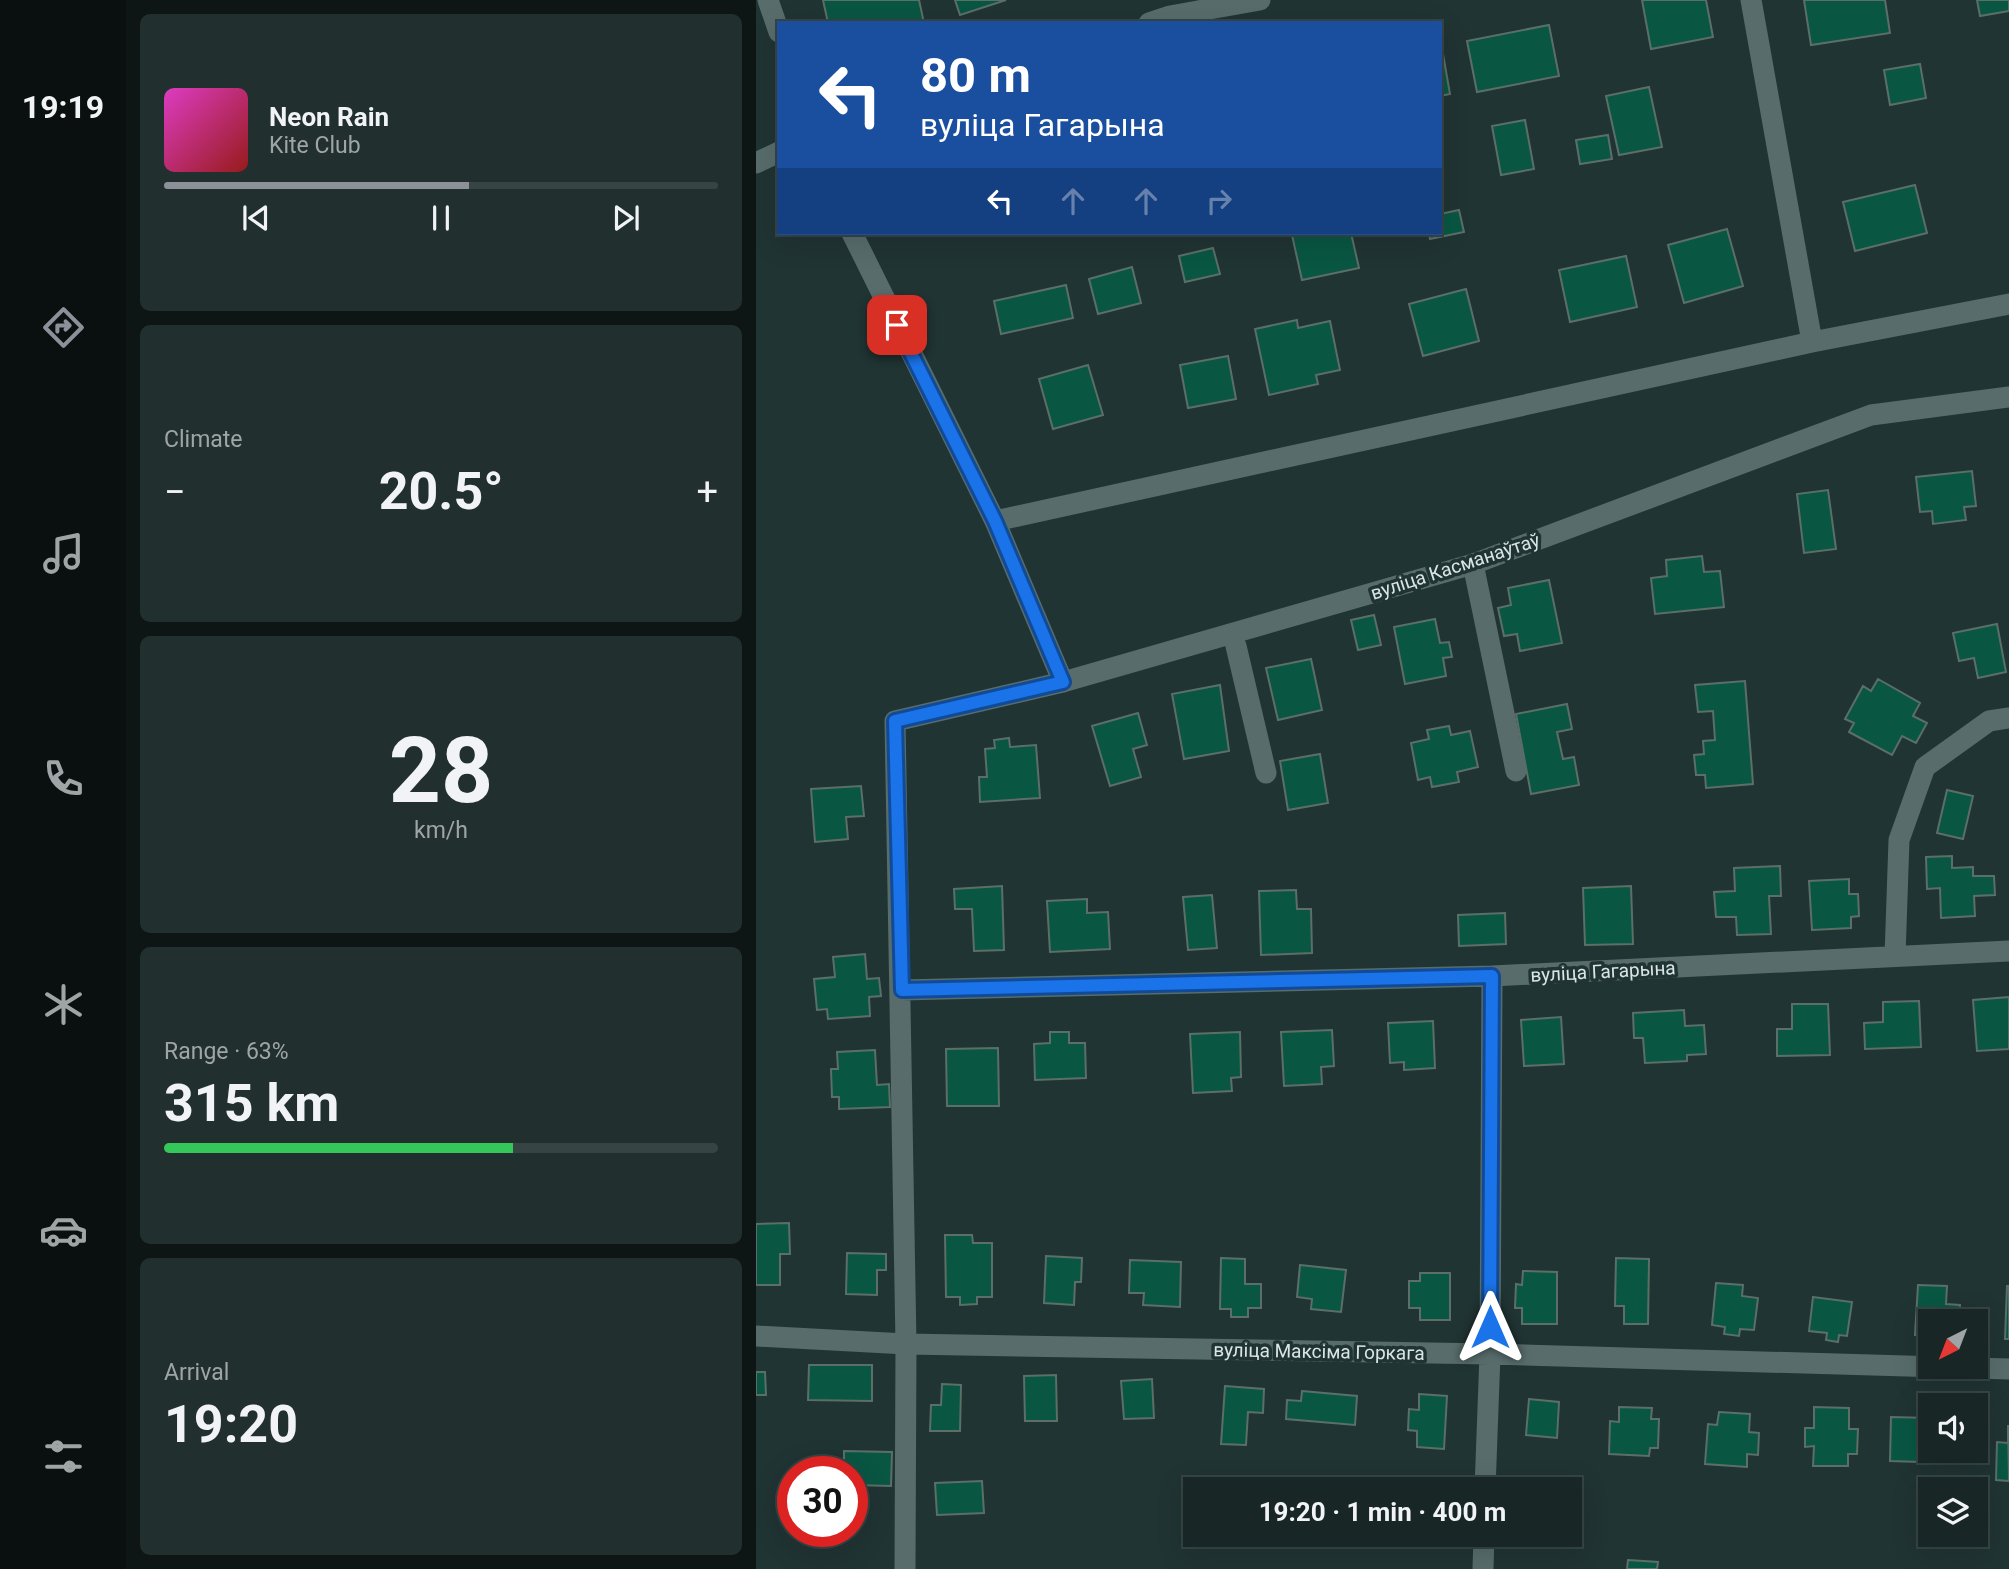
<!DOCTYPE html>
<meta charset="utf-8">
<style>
body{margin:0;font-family:Roboto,sans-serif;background:#212f2e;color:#f1f3f6;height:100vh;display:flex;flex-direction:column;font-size:26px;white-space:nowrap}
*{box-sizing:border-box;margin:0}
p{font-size:23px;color:#9fa5a7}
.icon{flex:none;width:38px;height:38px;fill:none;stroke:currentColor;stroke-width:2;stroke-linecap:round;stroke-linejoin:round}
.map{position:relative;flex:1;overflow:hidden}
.side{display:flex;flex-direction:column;gap:14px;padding:14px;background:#0d1515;width:630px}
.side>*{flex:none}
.guide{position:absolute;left:21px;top:21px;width:665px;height:214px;border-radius:0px;box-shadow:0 7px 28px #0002,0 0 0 2px #364443;background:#1a4fa0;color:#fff;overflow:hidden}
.needle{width:46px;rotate:222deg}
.fabs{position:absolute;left:1162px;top:1309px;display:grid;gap:14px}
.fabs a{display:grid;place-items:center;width:70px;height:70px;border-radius:0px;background:#182726;box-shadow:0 7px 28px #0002,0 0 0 2px #364443;font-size:35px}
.speed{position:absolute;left:21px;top:1456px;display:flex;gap:14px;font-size:35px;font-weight:700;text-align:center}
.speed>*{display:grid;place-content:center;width:91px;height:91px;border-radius:50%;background:#182726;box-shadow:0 7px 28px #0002,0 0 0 2px #364443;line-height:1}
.speed .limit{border:10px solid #d22;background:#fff;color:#111}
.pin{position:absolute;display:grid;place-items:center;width:60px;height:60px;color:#fff;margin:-30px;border-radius:14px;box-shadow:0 4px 10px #0006}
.me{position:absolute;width:77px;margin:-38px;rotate:0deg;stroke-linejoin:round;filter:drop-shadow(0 0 5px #0008)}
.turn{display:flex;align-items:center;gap:24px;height:147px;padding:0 28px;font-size:32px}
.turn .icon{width:91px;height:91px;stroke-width:2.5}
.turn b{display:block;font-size:49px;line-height:60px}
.lanes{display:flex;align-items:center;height:66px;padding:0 28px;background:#0003;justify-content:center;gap:35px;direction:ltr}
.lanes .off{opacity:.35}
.big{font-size:52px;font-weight:700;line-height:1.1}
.side .tile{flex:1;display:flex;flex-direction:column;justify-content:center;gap:10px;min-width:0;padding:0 24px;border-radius:10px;background:#212f2e}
.side .dial{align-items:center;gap:0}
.dial b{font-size:91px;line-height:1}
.song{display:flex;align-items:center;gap:21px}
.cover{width:84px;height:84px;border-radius:10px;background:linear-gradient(135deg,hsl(310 70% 55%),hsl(0 70% 35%))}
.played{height:7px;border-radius:4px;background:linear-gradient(90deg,#8c9099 55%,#364443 55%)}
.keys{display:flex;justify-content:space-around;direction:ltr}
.heat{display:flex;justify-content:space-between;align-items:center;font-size:38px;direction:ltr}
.charge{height:10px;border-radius:5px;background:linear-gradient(90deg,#34c759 63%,#364443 0)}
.trip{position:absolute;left:427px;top:1477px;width:399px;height:70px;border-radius:0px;background:#182726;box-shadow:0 7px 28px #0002,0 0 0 2px #364443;font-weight:700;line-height:70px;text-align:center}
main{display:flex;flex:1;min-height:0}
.tabs{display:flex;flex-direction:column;width:126px;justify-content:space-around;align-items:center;background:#0a100f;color:#9fa5a7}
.tabs .icon{width:49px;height:49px}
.tabs .on{color:#8c9099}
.tabs b{font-size:32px;color:#f1f3f6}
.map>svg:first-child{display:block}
.building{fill:#095643;stroke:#5b6e67;stroke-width:2}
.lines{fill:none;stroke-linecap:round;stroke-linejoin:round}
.minor{stroke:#576c6b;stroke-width:21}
.route-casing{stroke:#114b97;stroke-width:18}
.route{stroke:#1a73e8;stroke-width:12}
.labels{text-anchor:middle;stroke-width:7;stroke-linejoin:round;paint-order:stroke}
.street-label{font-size:19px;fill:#dae6e5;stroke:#203433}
</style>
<main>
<nav class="tabs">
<b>19:19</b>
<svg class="icon on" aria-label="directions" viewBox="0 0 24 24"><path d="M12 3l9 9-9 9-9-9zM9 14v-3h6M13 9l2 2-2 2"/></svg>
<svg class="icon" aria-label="music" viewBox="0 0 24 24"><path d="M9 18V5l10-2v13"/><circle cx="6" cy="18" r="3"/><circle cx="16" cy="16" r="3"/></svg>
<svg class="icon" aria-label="phone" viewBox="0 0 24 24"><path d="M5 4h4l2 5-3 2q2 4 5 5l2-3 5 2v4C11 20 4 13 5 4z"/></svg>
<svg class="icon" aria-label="climate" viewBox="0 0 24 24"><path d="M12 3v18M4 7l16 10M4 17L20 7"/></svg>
<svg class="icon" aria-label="car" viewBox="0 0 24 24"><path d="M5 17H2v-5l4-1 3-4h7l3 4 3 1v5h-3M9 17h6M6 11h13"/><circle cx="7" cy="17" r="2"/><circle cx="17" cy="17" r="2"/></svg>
<svg class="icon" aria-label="filters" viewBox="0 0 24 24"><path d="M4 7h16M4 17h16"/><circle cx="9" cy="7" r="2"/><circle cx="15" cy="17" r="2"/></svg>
</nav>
<section class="side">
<div class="tile">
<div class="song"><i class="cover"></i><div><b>Neon Rain</b><p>Kite Club</p></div></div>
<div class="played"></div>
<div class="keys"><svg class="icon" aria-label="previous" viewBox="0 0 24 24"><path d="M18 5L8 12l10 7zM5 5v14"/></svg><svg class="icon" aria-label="pause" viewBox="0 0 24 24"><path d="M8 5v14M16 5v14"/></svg><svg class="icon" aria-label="next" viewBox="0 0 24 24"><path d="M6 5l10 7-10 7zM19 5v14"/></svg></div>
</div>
<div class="tile"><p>Climate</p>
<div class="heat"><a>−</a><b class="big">20.5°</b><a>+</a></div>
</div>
<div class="tile dial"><b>28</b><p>km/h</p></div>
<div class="tile"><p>Range · 63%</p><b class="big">315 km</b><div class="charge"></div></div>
<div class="tile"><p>Arrival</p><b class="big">19:20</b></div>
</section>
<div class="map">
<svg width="1253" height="1569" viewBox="0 0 1253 1569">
<rect width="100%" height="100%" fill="#203433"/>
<path class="building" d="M67 0H163L168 23H72Z
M199 0H250L204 15Z
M886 0H950L957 37 895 49Z
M1048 0H1129L1134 33 1055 45Z
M1221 0H1253V11L1224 16Z
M793 25 803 76 721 92 711 41Z
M684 54H687L694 94 684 96Z
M1164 64 1170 98 1134 105 1128 70Z
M893 87 906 147 863 155 850 96Z
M769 120 778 169 745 175 736 126Z
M852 135 856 159 824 164 820 140Z
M1159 185 1171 233 1099 251 1087 202Z
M703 210 708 232 674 239 673 233H684V214Z
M971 229 987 286 928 303 912 245Z
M546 233H595L603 268 546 280 536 235Z
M457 248 464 274 429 282 423 256Z
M870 256 881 307 814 322 803 270Z
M376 267 385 303 342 314 333 279Z
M310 285 317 318 245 334 238 301Z
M710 289 723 341 667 356 653 304Z
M541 320 542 328 574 321 584 370 560 375 562 384 513 395 499 329Z
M472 356 480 399 432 408 424 365Z
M332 365 347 415 297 429 283 379Z
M1216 471 1220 506 1208 507 1210 520 1177 524 1176 511 1164 512 1160 477Z
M1072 490 1080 549 1048 553 1041 494Z
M946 556 948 572 964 571 968 607 899 614 895 578 911 576 910 560Z
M793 580 806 643 764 651 761 634 748 636 742 608 755 605 752 588Z
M618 615 625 645 602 650 595 620Z
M679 619 684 643 693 642 696 657 687 658 690 676 649 684 638 627Z
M1241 624 1250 672 1222 678 1218 658 1203 661 1197 633Z
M555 659 566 710 522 720 510 668Z
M1122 679 1164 703 1157 716 1171 723 1160 743 1146 736 1136 755 1093 732 1098 723 1089 719 1107 686 1115 691Z
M989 681 997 784 950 788 949 775H940L938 755 948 754 947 741 959 740 957 711 942 712 939 685Z
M464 685 473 751 428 759 416 694Z
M811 704 816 729 801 732 807 759 818 757 823 785 775 794 760 714Z
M382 713 391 745 377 749 385 777 354 786 336 726Z
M693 726 695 735 714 731 722 767 701 772 703 782 676 787 674 777 662 780 655 743 673 739 671 730Z
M253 738 254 747 280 745 284 798 224 802 223 777H231L229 749 239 748 238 740Z
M564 754 572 803 532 810 524 761Z
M105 786 108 816 90 817 92 839 59 842 55 789Z
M1191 790 1217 796 1207 839 1181 833Z
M1196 856V868L1217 867V876H1238L1239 895 1218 896 1219 916 1185 918 1184 888 1171 889 1170 857Z
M1024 866 1025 896H1013L1015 934 981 935 980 917H960L958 892 979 891 978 868Z
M1093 879V894H1102L1103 916 1095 917V928L1056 930 1053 881Z
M246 886 248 950 218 951 216 909H199L198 889Z
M875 886 877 944 829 945 827 888Z
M540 890 541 909H555L556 953 505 955 503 891Z
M456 895 461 948 432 950 427 897Z
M331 899V913L352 912 354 949 294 952 291 901Z
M749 913 750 944 703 946 702 915Z
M109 954 111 979 123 978 125 996 113 997 114 1016 72 1019 71 1009 61 1010 58 979 79 977 77 957Z
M1253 997V1049L1221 1051 1217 1000Z
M1163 1001 1165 1047 1109 1049 1108 1023 1127 1022V1002Z
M1036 1004H1072L1074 1055 1021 1056V1029H1036Z
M928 1010 929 1026 948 1025 950 1054 931 1055V1061L889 1063 887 1038H878L877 1013Z
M805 1017 808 1064 768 1066 765 1020Z
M677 1021 679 1068 648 1070V1062L634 1063 632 1023Z
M576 1030 578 1066 565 1067 566 1084 528 1086 525 1032Z
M294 1032H313V1043H329L330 1078 279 1080 278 1044 294 1043Z
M484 1032 485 1077 475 1078 476 1091 437 1093 434 1034Z
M242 1048 243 1106H191L190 1049Z
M119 1050 121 1085 133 1084 134 1107 83 1109V1097H76L75 1069H82L81 1052Z
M33 1223 34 1254H24V1285H0V1224Z
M189 1235H216L217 1243H236V1297H221V1304L204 1305V1297H190Z
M91 1253 130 1254V1270H121V1295L90 1294Z
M290 1256 326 1258 325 1282H319L318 1305 288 1303Z
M465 1258 489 1259V1284H505V1308H492V1317H475V1309H464Z
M860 1258 893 1259 892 1324H868V1306H859Z
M374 1260 425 1262 424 1307 387 1305 388 1293H373Z
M544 1265 590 1270 585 1312 555 1309 556 1299 541 1297Z
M767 1271 801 1272V1324H766V1308H759L760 1284 766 1285Z
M664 1273H694V1320H664V1308H653V1281H664Z
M960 1283 987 1285 986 1296 1002 1298 998 1330 984 1329 983 1336 968 1334 969 1327 956 1325Z
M1162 1285 1191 1286 1190 1304 1204 1305 1203 1321H1174V1342L1172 1336 1159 1335Z
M1251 1286H1253V1339H1249Z
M1057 1297 1096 1302 1091 1336 1083 1335 1082 1342 1070 1340 1071 1333 1053 1331Z
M53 1365H116V1401L52 1400Z
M0 1372H9L10 1395H0Z
M300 1375 301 1421H269L268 1376Z
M396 1379 398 1418 368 1419 365 1381Z
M186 1384 205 1385 204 1431H174L175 1405H185Z
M469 1386 508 1389 507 1413 492 1412 490 1445 465 1444Z
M546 1391 601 1396 599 1425 530 1419 531 1400 545 1401Z
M663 1394 691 1396 688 1449 661 1447V1431L652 1430 653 1409 663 1410Z
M773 1399 803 1402 801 1438 770 1435Z
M863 1407 896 1408 895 1419H903L902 1448H894L893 1456 853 1454 854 1421 863 1422Z
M1058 1407 1093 1408V1429H1102L1101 1454H1092V1466H1057L1058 1446 1049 1447V1428H1058Z
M963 1412 994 1414 993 1432 1003 1433 1002 1455 991 1454V1467L949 1464 952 1424 961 1425Z
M1135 1417 1174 1418V1451H1197L1196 1463 1134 1461Z
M1252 1425 1253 1481 1240 1480 1241 1442 1252 1443Z
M88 1451 136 1452 135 1486 96 1485V1472H88Z
M226 1481 228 1513 181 1515 179 1483Z
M872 1560 902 1562 901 1569H871Z"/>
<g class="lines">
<path class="minor" d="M12 0 23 32
M995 0 1056 342
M393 23 414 16 504 0
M0 163 23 152
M96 233 239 521 307 682
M239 521 1056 342 1253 304
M717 564 760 771
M480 646 510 773
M1139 956 1143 840 1169 767 1233 721 1253 718
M146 990 736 976 1253 951
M0 1336 150 1344 734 1354 1253 1369
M729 1489 734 1354 736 976
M149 1569 150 1344 139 721 307 682 717 564 1115 415 1253 397
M727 1569 728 1535"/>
</g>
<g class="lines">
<defs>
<path id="route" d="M141 325 239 521 307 682 139 721 146 990 736 976 734 1327"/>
</defs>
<use href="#route" class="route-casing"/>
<use href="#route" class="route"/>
</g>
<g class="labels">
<g class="street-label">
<text transform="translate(699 566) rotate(-18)" y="7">вуліца Касманаўтаў</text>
<text transform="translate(847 971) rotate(-3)" y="7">вуліца Гагарына</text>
<text transform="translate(563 1351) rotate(1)" y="7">вуліца Максіма Горкага</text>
</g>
</g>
</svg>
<div class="fabs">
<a><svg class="needle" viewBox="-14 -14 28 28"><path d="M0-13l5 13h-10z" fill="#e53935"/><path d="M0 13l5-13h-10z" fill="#9fa5a7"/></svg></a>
<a><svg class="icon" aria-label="sound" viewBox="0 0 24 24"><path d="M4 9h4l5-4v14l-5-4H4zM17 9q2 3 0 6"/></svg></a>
<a><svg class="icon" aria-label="layers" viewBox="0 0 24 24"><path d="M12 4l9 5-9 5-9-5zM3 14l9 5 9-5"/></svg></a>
</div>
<div class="speed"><div class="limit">30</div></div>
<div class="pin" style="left:141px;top:325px;background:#d93025"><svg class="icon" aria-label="arrive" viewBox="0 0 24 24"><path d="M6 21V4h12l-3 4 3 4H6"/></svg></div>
<svg class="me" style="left:734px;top:1327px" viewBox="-20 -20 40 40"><path d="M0-17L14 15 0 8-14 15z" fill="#1a73e8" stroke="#fff" stroke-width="4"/></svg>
<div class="trip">19:20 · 1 min · 400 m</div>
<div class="guide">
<div class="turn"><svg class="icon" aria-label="left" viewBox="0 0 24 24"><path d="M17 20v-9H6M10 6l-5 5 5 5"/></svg><div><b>80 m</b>вуліца Гагарына</div></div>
<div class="lanes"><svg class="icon" aria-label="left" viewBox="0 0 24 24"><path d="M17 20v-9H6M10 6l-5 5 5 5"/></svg><svg class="icon off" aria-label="ahead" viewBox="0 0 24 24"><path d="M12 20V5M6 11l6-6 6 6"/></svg><svg class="icon off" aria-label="ahead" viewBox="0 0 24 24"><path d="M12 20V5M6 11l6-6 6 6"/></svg><svg class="icon off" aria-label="right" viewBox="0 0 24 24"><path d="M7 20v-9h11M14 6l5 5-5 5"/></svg></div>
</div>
</div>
</main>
